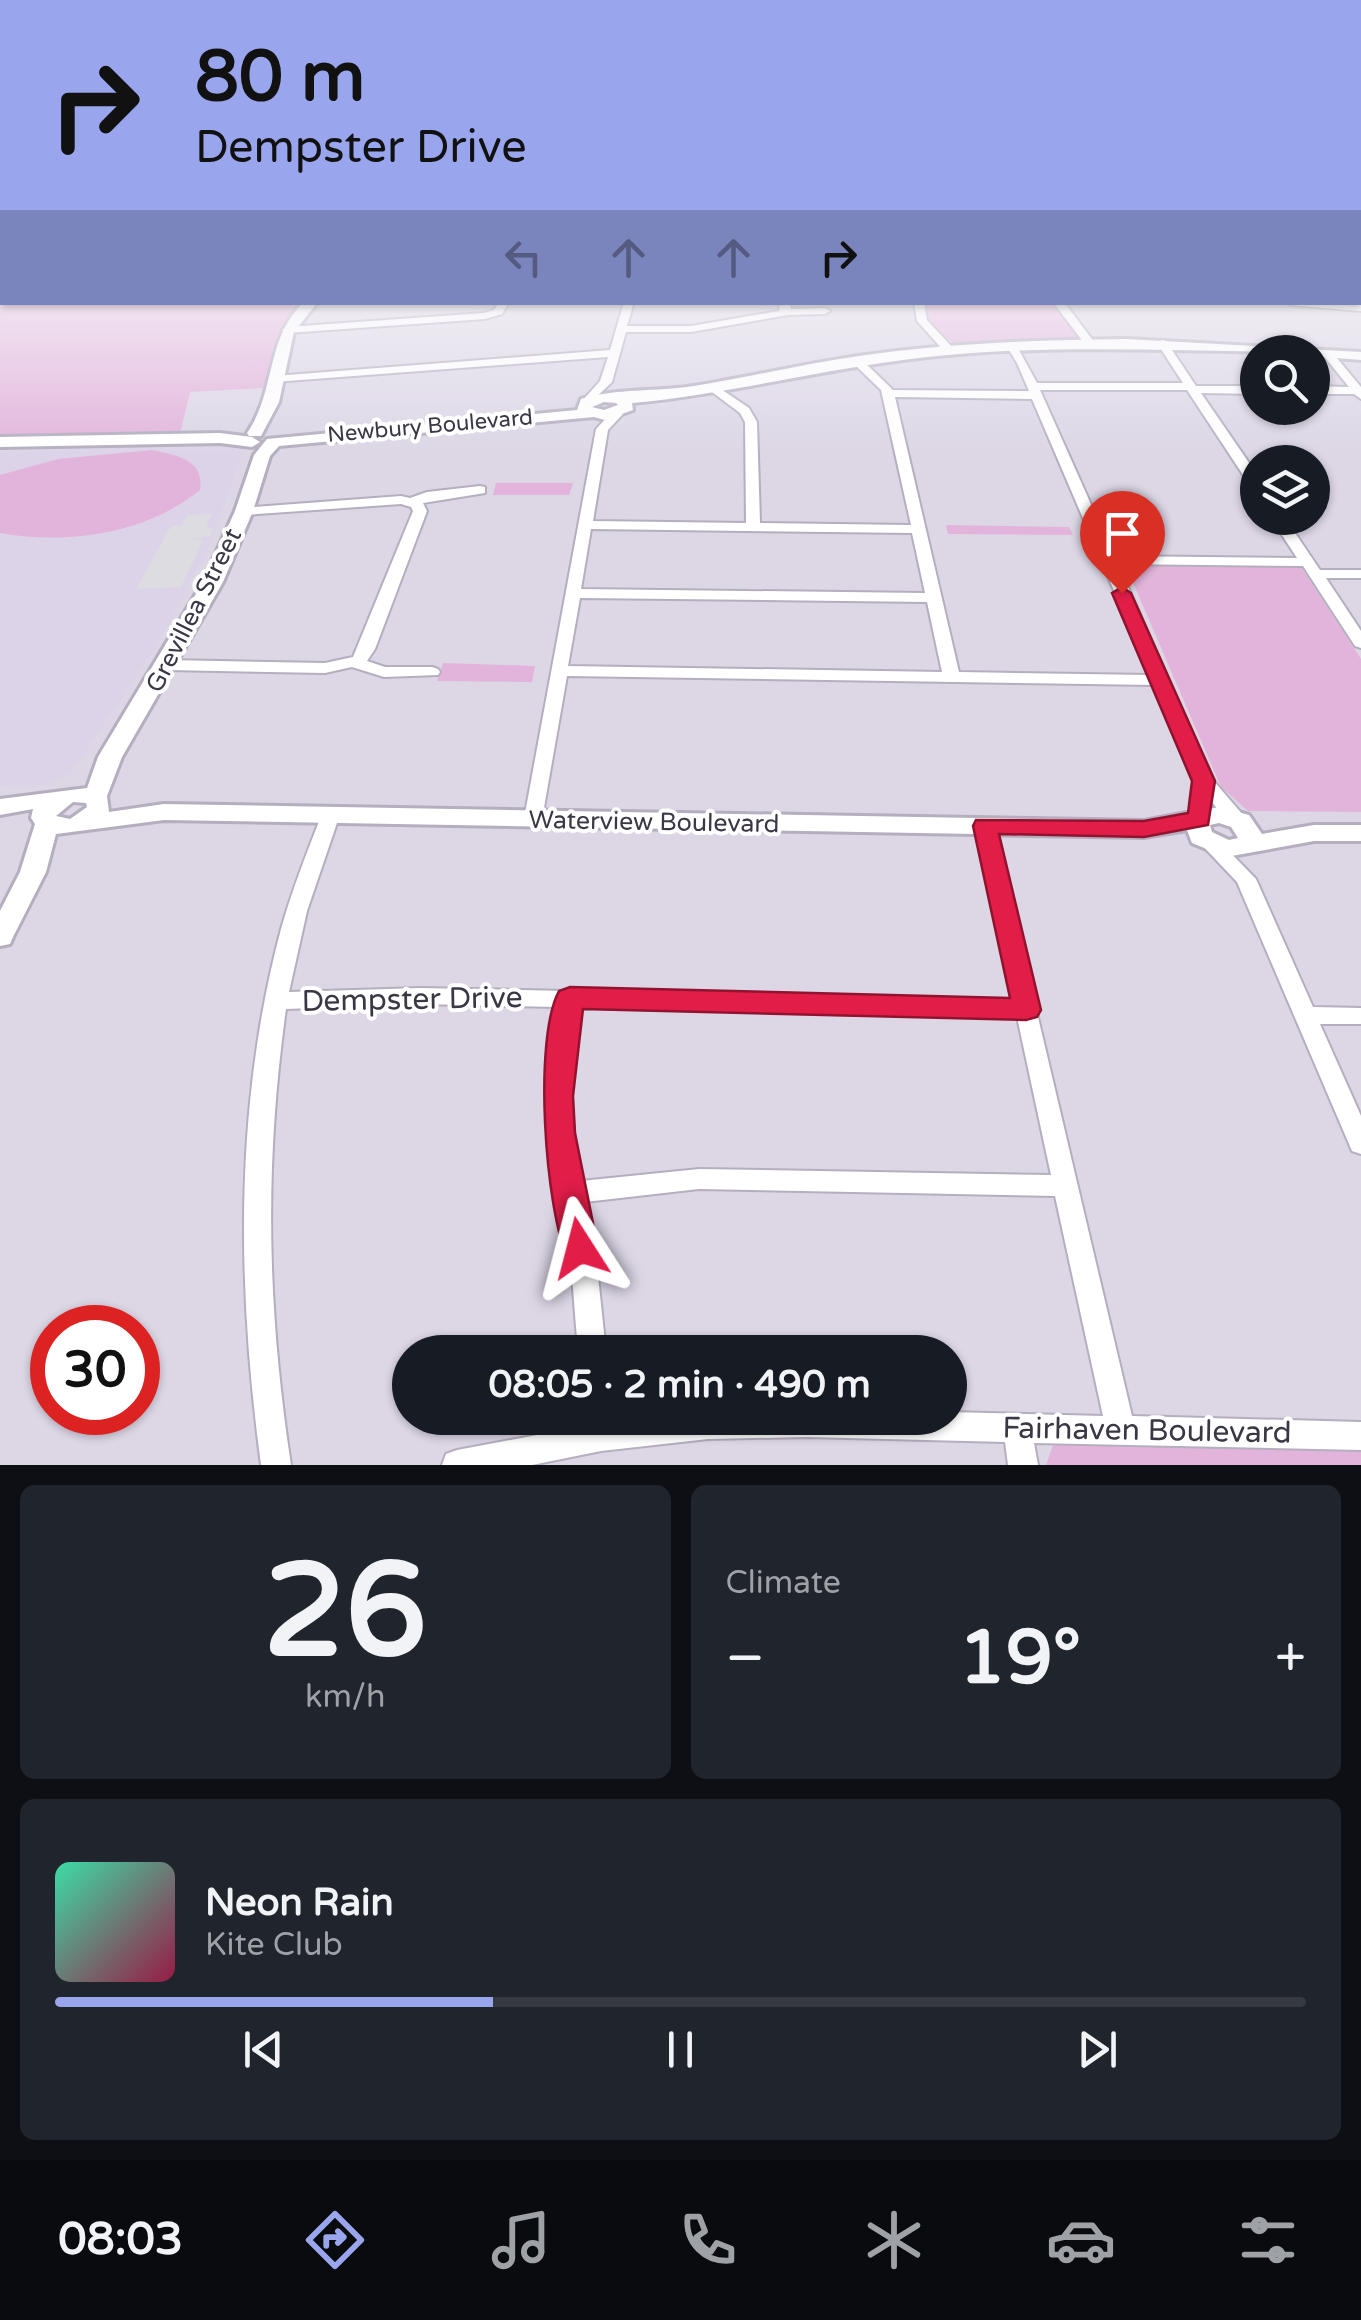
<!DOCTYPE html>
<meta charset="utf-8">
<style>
body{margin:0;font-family:"Varela Round",sans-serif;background:#20242c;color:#f1f3f6;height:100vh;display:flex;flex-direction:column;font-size:38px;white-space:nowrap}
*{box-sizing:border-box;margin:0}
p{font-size:32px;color:#9ea1a6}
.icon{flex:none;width:55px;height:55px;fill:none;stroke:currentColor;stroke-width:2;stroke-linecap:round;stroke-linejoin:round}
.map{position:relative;height:1465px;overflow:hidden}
.side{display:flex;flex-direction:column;gap:20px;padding:20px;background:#0d0f14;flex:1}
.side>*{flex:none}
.hud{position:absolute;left:0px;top:0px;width:1362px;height:305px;box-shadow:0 2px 8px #0004;background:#99a6ed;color:#111;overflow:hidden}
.controls{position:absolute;left:1240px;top:335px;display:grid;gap:20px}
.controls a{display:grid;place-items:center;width:90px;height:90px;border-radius:50%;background:#171b24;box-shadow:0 2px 8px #0004;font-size:50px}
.speed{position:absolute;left:30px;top:1305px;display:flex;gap:20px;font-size:50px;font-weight:700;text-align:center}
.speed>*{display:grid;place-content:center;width:130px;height:130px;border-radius:50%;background:#171b24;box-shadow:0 2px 8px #0004;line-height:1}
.speed .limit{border:15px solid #d22;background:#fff;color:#111}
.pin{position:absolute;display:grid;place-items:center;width:85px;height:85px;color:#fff;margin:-102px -42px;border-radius:50% 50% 50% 0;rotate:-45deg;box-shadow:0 0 10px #0007}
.pin .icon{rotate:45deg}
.me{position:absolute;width:110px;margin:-55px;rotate:351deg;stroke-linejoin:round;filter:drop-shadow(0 0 8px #0008)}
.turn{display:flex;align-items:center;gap:35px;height:210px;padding:0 30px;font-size:45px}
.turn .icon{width:130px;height:130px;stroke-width:2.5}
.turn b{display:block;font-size:70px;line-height:85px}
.lanes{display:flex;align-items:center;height:95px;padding:0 30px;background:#0003;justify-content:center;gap:50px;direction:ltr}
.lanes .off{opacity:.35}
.big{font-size:75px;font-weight:700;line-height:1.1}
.side .widget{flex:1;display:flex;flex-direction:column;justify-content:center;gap:15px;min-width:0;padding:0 35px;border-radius:15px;background:#20242c}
.side .dial{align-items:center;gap:0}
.dial b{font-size:130px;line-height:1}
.song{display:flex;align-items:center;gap:30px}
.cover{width:120px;height:120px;border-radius:15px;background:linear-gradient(135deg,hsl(160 70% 55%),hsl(340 70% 35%))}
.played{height:10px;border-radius:5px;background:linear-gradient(90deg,#99a6ed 35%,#363941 35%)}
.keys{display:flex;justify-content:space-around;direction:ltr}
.heat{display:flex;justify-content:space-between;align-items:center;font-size:55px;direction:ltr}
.side .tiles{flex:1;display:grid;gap:20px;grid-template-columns:1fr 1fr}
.widget:last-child{grid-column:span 2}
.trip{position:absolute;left:392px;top:1335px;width:575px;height:100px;border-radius:50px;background:#171b24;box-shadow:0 2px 8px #0004;font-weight:700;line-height:100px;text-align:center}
.menu{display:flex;height:160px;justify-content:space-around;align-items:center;background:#090b0e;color:#9ea1a6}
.menu .icon{width:70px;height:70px}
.menu .on{color:#99a6ed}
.menu b{font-size:45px;color:#f1f3f6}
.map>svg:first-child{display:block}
.residential{fill:#dcd6e5;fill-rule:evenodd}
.education{fill:#dcd3e9}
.green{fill:#e2b4db}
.parking{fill:#dddce0}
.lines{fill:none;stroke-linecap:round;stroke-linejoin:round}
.stream{stroke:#e1e8aa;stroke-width:4}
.minor-casing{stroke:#b4aebf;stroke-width:4}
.tertiary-casing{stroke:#b4aebf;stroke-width:6}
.minor{fill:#fff;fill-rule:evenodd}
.tertiary{fill:#fff;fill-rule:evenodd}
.route{fill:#e11d48;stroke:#92132f;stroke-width:2.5}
.labels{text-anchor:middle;stroke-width:8;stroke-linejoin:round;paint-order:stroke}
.far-street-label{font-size:22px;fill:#3b3744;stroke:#fff}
.street-label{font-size:25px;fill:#3b3744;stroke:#fff}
.near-street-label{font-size:30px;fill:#3b3744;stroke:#fff}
</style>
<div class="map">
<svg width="1361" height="1465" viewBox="0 0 1361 1465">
<rect width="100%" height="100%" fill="#ebe7f2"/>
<path class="residential" d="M0 252 2 302H1360L1361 252V1465H0ZM1258 352H1312V408H1258ZM1258 462H1312V518H1258ZM52 1328H138V1412H52ZM410 1352H950V1418H410Z"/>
<path class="education" d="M233 445 243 449 208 549 156 647 70 774 45 785 0 786V451Z"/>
<path class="green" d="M0 252 2 302 308 303 288 320 263 388 190 392 180 434 0 437Z
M926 303H1052L1079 336 1070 340 955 345 930 324Z
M152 450C177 455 205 460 200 490 146 534 68 545 0 533V475L58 459Z
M496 483H573L569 495H493Z
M946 525 1069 527 1073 535 948 534Z
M1125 564 1301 567 1361 659V812L1248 811 1221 787Z
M443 663 535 666 532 682 437 681Z
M1056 1437 1361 1446V1465H1046Z"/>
<path class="parking" d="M212 514 206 526 213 529 210 536 192 539 203 540 181 587 136 589 171 526H182L187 515Z"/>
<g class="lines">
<path class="stream" d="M55 302H112"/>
<defs>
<path id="minor" d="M499 302H509L502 314 485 319 287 333 282 330 287 327 484 313 494 310Z
M624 302H634L627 326H691L779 311 780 302H790L791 309 825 308 830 311 825 314 788 315 691 332H626L612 382 589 404 583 400 600 381 608 357 274 382 268 379 274 376 610 350Z
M914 302H924L927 320 953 348V352H945L917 321Z
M1053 302H1064L1095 343V347H1087Z
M1285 302 1361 305V311L1290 305Z
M1162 340 1166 341 1196 386H1258V394L1201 393 1258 476V491L1253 490 1187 390H1040L1114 556 1297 558 1271 518H1285L1320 570H1361V578H1326L1361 631V648L1355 646 1303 566 1118 564 1212 779 1243 815 1245 819 1243 823H1229L1211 801 1206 823H1192L1190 819 1195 781 1154 685 567 676 542 819 540 823H526L524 819 596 429 613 411 623 414 608 430 593 521 746 523 745 422 740 413 708 389 706 387 712 383 749 408 757 422 760 523 911 525 881 390 852 362V358H860L893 390 1029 391 1017 363 1006 345 1011 342 1015 343 1037 383H1183L1157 343ZM895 397 1032 399 1150 675 959 672ZM591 529 912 533 925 593 581 589ZM580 598 927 602 942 672 568 666Z
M1323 351H1331L1361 387V399L1354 394H1312V386L1349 387 1323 355Z
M480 486 485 487V493L423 503 427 511 375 649 367 661 385 667H432L438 669 440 672 438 675 384 677 352 667 325 673 167 670 159 665 167 660 325 663 353 657 413 511 411 507 401 504 244 515 237 511 239 508 401 496 410 498 427 492Z
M331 808 340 814 307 911 289 992 420 988 1013 1000 975 826 978 822H992L1132 1416 1361 1422V1450L1034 1443 1038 1465H1008L1005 1442 807 1437 708 1439 601 1451 532 1465H442L446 1454 457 1450 601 1423 647 1418H950V1412L1103 1416 1055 1196 699 1189 585 1202 598 1276 606 1352H578L572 1276 548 1133 545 1096 557 1007 420 1004 286 1009C264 1167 267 1307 291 1465H261C237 1287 234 1104 281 929 292 890 307 852 322 814ZM579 1008 1017 1017 1051 1175 699 1169 581 1181 569 1096Z
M1211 838 1218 840 1256 879 1313 1007 1361 1008V1024H1320L1361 1116V1154L1352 1151 1349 1144 1237 882 1201 844 1204 840Z"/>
<path id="tertiary" d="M304 302H318L294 332 279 402 261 436H249L247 433C276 392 265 338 304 302Z
M1126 339 1361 352V360L1312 356V352C1191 352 1070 344 948 355 842 364 738 393 632 403L633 410 605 420 594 417 279 446 270 456 253 511 223 582 122 757 107 796 109 812 164 804 1144 821 1219 807 1249 815 1262 834 1314 825H1361V841H1314L1226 857 1192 843 1187 830 1144 837 164 820 56 834 46 872 13 937 10 944 0 946V911L20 872 35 824 31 818 33 809 0 815V799L87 788 98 757 203 582 235 511 254 455 267 439 577 410 581 399C616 388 656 392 694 386 749 377 804 364 859 356 948 343 1037 340 1126 339ZM604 402 616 403 618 405 604 410 592 407ZM73 802 86 803 87 807 70 819 56 816ZM1219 823 1231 827 1238 838 1229 840 1212 832 1210 825Z
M220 433 252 437 260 442 252 447 220 443 0 447V437Z"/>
</defs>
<use href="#minor" class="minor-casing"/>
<use href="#tertiary" class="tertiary-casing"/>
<use href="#minor" class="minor"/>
<use href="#tertiary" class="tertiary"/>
</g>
<linearGradient id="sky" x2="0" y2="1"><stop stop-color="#a5c9cf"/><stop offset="0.55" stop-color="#f6f4f9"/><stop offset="1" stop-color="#f6f4f9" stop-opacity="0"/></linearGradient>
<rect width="1361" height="457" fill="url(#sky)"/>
<path class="route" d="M1122 587 1131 593 1215 781 1208 825 1144 837 999 834 1041 1010 1037 1017 1026 1020 583 1009 573 1096 575 1133 598 1248 593 1259 580 1263 568 1259C545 1210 533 1038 559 991L570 987 1010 998 973 826 976 820 1144 821 1188 813 1192 781 1112 593Z"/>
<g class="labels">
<g class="far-street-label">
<text transform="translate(430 425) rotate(-5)" y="8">Newbury Boulevard</text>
</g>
<g class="street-label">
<text transform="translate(193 610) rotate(-63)" y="9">Grevillea Street</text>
<text transform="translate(654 821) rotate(1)" y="9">Waterview Boulevard</text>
</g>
<g class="near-street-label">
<text transform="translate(412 999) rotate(-1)" y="10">Dempster Drive</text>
<text transform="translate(1147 1430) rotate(1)" y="10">Fairhaven Boulevard</text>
</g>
</g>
</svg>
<div class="controls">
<a><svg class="icon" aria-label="search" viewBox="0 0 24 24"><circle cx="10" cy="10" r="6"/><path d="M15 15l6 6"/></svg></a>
<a><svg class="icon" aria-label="layers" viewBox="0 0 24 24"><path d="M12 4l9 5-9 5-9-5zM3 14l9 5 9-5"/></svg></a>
</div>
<div class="speed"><div class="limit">30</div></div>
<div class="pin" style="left:1122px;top:593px;background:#d93025"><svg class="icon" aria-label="arrive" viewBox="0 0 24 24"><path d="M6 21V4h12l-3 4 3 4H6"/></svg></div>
<svg class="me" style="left:580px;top:1248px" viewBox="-20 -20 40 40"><path d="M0-17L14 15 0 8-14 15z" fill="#e11d48" stroke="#fff" stroke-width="4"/></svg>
<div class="trip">08:05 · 2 min · 490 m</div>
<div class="hud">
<div class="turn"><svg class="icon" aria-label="right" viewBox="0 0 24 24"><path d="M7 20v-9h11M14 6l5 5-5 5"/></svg><div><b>80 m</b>Dempster Drive</div></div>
<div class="lanes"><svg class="icon off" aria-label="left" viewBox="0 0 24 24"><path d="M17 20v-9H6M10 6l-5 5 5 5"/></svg><svg class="icon off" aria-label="ahead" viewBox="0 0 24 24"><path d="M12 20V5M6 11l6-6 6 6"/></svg><svg class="icon off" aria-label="ahead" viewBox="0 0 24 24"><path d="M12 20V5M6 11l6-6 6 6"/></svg><svg class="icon" aria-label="right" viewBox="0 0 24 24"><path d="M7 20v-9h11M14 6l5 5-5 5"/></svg></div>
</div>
</div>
<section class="side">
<div class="tiles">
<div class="widget dial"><b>26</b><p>km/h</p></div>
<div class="widget"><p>Climate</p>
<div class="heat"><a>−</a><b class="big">19°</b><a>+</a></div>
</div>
<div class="widget">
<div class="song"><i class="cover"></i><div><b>Neon Rain</b><p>Kite Club</p></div></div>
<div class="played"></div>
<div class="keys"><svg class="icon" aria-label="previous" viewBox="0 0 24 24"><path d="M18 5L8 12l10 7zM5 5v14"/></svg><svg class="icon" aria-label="pause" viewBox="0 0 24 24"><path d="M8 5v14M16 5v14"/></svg><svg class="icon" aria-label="next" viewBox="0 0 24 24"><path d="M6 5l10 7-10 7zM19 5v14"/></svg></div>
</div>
</div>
</section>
<nav class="menu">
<b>08:03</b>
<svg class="icon on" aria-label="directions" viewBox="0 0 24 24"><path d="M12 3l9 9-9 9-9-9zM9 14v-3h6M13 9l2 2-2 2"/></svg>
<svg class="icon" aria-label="music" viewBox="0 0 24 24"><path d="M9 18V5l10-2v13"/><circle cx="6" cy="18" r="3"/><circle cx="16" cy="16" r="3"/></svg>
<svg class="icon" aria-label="phone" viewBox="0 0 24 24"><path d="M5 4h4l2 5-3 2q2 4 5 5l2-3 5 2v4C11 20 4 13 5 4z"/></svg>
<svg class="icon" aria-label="climate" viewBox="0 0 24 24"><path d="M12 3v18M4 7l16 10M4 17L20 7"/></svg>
<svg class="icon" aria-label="car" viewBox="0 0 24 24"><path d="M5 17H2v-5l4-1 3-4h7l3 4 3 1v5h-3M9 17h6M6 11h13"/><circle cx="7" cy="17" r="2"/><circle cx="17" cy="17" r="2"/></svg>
<svg class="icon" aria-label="filters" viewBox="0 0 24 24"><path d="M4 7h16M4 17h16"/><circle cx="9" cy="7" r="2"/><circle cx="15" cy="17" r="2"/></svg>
</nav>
